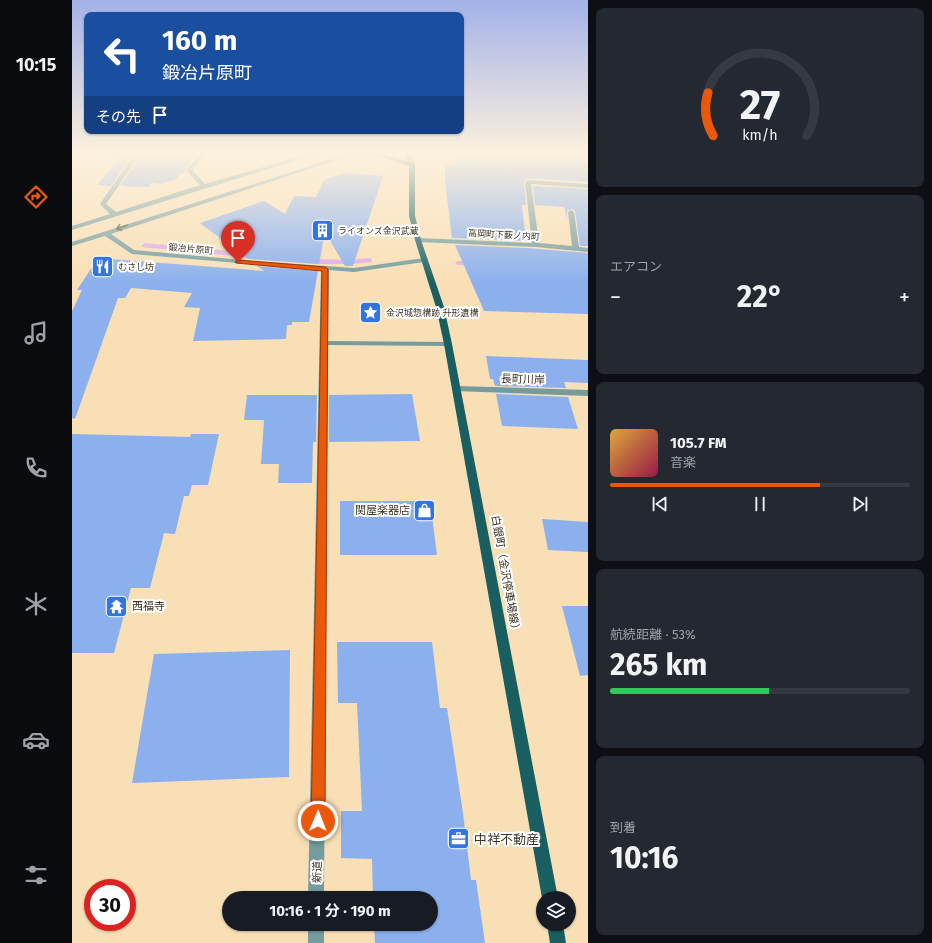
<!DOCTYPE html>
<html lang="ja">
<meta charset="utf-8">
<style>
body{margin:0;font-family:"Fira Sans","Noto Sans JP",sans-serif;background:#242831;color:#f1f3f6;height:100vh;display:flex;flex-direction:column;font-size:15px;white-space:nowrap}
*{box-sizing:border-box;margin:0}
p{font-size:13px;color:#9ea1a6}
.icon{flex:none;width:22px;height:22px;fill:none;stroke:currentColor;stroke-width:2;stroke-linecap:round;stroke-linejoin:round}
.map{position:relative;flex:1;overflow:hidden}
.panel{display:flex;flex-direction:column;gap:8px;padding:8px;background:#0d0f14;width:344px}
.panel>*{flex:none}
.guide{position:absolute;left:12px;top:12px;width:380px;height:122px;border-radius:8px;box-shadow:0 1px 3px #0004;background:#1a4fa0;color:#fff;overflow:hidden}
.tools{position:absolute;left:464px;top:891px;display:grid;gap:8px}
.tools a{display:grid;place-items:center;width:40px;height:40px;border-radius:50%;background:#171b24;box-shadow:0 1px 3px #0004;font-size:20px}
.speed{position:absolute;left:12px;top:879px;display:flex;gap:8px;font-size:20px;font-weight:700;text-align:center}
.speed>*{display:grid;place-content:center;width:52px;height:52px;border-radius:50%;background:#171b24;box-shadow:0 1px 3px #0004;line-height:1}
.speed .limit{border:6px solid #d22;background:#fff;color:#111}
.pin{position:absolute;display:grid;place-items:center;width:34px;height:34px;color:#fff;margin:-41px -17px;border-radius:50% 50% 50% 0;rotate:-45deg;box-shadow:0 0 4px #0007}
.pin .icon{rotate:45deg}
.me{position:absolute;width:44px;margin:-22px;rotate:1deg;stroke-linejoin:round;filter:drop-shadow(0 0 3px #0008)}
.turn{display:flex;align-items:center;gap:14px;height:84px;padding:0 12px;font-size:18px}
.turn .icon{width:52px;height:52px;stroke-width:2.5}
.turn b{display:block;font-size:28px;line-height:34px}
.then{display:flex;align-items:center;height:38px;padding:0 12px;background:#0003;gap:8px;font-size:15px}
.big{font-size:30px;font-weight:700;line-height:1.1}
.panel .card{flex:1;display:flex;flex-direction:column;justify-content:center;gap:6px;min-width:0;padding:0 14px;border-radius:8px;background:#242831}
.panel .dial{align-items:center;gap:0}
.dial svg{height:104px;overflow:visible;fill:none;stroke:#363941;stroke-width:7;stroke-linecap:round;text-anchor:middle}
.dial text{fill:#f1f3f6;stroke:none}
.song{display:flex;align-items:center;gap:12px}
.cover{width:48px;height:48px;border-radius:6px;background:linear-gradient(135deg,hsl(40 70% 55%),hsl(340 70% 35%))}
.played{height:4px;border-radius:2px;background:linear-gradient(90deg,#ea580c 70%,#363941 70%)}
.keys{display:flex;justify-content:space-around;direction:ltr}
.heat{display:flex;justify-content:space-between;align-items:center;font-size:22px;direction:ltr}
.charge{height:6px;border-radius:3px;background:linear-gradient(90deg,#34c759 53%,#363941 0)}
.trip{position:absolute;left:150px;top:891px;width:216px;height:40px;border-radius:20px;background:#171b24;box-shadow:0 1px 3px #0004;font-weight:700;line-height:40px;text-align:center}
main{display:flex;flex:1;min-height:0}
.tab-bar{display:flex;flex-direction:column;width:72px;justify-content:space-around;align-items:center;background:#090b0e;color:#9ea1a6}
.tab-bar .icon{width:28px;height:28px}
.tab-bar .active{color:#ea580c}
.tab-bar b{font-size:18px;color:#f1f3f6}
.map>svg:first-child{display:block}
.water{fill:#ddace8}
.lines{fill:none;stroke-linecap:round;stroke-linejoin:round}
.stream{fill:#ddace8;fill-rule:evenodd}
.building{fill:#8bb0ed}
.minor{fill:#749c9e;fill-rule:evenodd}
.major{fill:#195e61;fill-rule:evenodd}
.oneway{stroke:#4c4f42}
.route{fill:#ea580c;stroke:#983908}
.labels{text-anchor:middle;stroke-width:4;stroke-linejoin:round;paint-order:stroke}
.far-poi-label{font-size:9px;fill:#3f3524;stroke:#fff;text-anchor:start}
.far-street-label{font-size:9px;fill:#3f3524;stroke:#fff}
.street-label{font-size:11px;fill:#3f3524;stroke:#fff}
.poi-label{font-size:11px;fill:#3f3524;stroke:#fff;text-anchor:end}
.near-poi-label{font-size:13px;fill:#3f3524;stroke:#fff;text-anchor:start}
</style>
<main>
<nav class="tab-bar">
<b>10:15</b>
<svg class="icon active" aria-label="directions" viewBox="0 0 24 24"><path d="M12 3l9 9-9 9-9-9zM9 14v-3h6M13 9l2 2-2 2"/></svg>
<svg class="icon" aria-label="music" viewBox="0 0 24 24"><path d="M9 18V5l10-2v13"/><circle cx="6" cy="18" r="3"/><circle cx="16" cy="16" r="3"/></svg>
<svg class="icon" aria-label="phone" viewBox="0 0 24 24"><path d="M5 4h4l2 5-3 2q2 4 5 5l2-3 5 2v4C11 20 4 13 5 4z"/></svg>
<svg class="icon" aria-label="climate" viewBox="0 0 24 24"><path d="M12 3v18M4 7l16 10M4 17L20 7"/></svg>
<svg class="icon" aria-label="car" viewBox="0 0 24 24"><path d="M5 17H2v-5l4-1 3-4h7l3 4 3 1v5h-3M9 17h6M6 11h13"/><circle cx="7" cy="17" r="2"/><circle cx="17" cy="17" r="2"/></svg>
<svg class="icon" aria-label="filters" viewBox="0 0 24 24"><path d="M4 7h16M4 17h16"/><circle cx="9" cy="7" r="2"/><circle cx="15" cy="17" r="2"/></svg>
</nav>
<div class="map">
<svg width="516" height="943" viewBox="0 0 516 943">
<rect width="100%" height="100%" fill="#f9dfb5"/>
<path class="water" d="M72 243 245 259 277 260 299 258 300 262 278 264H244L69 247Z"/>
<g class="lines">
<path class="stream" d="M403 261 405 262V264L386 265 383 263 386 261Z"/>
</g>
<path class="building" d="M53 152H62L39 186 25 185Z
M71 152H124L111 174H108L104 179 89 184 79 183 77 187 48 186Z
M384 152H516V182L456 178 452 181 454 205H450L454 241 380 238 373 181V164L384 165Z
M272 173 311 176 281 266H273L253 232 247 264 176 259 128 223 192 201 213 214 222 196 244 197 252 180Z
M461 186 516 189V246H508L503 211 500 209 495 211V219L492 207 463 205Z
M383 245 455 248 516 253V314L412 311Z
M26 258 192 271 185 266 246 271 237 322H220V325H215L214 339 121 341 128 308 112 307 120 293 59 288 53 298H46L3 419 0 418V311L10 290H5Z
M414 356 516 360V383L492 382 494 388 423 386 421 379H418Z
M340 394 348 441 257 442V395Z
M424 394 496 397 506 429 430 426Z
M175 395H245L244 442H241L240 483H206L207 464H189L192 420H172Z
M0 434 118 437 119 434H147L136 485H120L117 496H112L103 534 92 533 78 588H59L42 653H0Z
M268 501H358L365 555H268Z
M470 519 516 522V552L476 550Z
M490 606H516V675L508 676Z
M265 642H360L368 708H375L391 813 399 880H404L413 943H303L302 924H359V898H301L300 859 269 858V811H290L285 703H266Z
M218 650 217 777 60 783 82 654Z"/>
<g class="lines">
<path class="minor" d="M64 152H70L34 204 44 212 128 185 114 170 130 152H136L120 170 133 184 243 152H251L0 230V226L38 214 28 204Z
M282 152H290L39 234 62 250 181 261 282 268 352 258 356 260 352 262 282 272 257 270 256 341 376 342 380 344 376 346 256 345 252 898H236L249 270 60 254 33 236 0 246V242Z
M456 180 516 184V188L459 184 467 243 500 246 496 212 499 210 502 212 507 247 516 248V252L464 247 346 242 343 240 346 238 460 243 453 182Z
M385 386 516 390V396L382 391 381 389 382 387Z
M236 924H252V943H236Z"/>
<path class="major" d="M282 152H307L336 162 333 152H339L343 165V216L349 240 372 307 380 344 486 898H471V900L470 898 372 344 364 307 343 240 337 216V166L306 156 284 155 282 154Z
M475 924H491L494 943H478Z"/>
</g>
<defs><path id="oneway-shaft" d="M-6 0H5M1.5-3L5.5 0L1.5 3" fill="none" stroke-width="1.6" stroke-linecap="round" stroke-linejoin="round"/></defs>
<use class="oneway" href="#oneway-shaft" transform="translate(50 227) rotate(161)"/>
<linearGradient id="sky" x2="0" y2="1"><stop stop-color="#a3b1e8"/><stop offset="0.54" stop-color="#fcf1de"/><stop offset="1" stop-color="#fcf1de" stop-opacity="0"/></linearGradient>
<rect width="516" height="284" fill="url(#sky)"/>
<path class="route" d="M166 260 253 267 256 269 253 821 251 826 246 828 241 826 239 821 250 271 164 263 163 262Z"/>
<defs>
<symbol id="building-square" viewBox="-11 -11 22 22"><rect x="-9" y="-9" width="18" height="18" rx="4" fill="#3275e2" stroke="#fff"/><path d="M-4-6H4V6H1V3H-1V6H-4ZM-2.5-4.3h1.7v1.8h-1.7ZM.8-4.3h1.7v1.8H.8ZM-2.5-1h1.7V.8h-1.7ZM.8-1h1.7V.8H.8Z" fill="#fff"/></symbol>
<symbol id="restaurant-square" viewBox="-11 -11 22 22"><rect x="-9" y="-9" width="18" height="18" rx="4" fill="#3275e2" stroke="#fff"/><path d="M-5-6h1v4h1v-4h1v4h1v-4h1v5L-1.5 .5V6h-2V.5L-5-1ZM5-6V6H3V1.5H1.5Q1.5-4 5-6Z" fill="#fff"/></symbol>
<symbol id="sight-square" viewBox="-11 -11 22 22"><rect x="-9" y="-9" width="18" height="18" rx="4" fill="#3275e2" stroke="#fff"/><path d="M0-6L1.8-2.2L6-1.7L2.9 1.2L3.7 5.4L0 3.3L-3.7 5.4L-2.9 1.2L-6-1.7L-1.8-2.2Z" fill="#fff"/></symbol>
<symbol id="shop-square" viewBox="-11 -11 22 22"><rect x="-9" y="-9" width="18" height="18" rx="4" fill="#3275e2" stroke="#fff"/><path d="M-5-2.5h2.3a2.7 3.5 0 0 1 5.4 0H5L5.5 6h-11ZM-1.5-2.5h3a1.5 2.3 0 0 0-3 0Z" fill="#fff"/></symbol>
<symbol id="temple-square" viewBox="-11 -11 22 22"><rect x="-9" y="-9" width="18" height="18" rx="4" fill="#3275e2" stroke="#fff"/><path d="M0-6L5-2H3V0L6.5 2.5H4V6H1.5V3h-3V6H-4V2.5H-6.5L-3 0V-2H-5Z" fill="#fff"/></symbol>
<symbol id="office-square" viewBox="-11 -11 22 22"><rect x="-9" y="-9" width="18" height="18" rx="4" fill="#3275e2" stroke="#fff"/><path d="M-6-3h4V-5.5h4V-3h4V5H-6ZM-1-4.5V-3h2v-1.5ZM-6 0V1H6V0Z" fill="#fff"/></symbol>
</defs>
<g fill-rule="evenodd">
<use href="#building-square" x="238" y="218" width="25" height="25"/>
<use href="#restaurant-square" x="18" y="254" width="25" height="25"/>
<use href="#sight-square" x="286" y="300" width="25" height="25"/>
<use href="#shop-square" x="340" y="498" width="25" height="25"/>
<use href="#temple-square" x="32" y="594" width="25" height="25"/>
<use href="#office-square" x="374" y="826" width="25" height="25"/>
</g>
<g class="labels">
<g class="far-poi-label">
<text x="266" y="234">ライオンズ金沢武蔵</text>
<text x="46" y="270">むさし坊</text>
<text x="314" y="316">金沢城惣構跡 升形遺構</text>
</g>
<g class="far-street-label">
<text transform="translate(432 235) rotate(3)" y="3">高岡町下薮ノ内町</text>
<text transform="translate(119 249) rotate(5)" y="3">鍛冶片原町</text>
</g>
<g class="street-label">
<text transform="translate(451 379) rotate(2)" y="4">長町川岸</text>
<text transform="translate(434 575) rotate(80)" y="4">白銀町（金沢停車場線）</text>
<text transform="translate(245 872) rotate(-89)" y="4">新道</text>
</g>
<g class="poi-label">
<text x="338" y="514">関屋楽器店</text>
<text x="60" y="610" text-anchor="start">西福寺</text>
</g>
<g class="near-poi-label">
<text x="402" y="844">中祥不動産</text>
</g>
</g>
</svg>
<div class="tools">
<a><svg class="icon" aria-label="layers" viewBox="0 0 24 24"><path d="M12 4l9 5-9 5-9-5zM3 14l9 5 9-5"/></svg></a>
</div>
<div class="speed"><div class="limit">30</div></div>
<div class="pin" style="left:166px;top:262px;background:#d93025"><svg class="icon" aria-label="arrive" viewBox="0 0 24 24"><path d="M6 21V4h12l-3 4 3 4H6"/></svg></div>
<svg class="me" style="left:246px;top:821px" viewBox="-20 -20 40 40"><circle r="17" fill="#ea580c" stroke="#fff" stroke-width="3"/><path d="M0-11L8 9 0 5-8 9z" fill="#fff"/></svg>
<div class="trip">10:16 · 1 分 · 190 m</div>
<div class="guide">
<div class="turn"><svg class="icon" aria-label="left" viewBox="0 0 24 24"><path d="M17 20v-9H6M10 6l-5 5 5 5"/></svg><div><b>160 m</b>鍛冶片原町</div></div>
<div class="then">その先<svg class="icon" aria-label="arrive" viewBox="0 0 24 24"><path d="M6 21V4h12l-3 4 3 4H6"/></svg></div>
</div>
</div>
<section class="panel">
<div class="card dial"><svg viewBox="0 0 100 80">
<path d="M14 69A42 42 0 1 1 86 69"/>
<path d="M14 69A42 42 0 0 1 10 36" stroke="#ea580c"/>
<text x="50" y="56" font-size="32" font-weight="700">27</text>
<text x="50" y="72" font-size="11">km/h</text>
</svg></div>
<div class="card"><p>エアコン</p>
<div class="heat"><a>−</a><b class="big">22°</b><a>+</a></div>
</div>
<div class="card">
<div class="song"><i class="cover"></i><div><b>105.7 FM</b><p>音楽</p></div></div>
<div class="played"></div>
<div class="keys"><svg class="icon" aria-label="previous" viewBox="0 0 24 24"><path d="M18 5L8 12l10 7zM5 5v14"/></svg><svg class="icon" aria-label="pause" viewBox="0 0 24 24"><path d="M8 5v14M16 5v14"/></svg><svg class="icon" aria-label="next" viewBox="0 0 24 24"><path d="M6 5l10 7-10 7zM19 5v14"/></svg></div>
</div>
<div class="card"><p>航続距離 · 53%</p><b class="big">265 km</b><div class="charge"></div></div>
<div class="card"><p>到着</p><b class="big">10:16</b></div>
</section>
</main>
